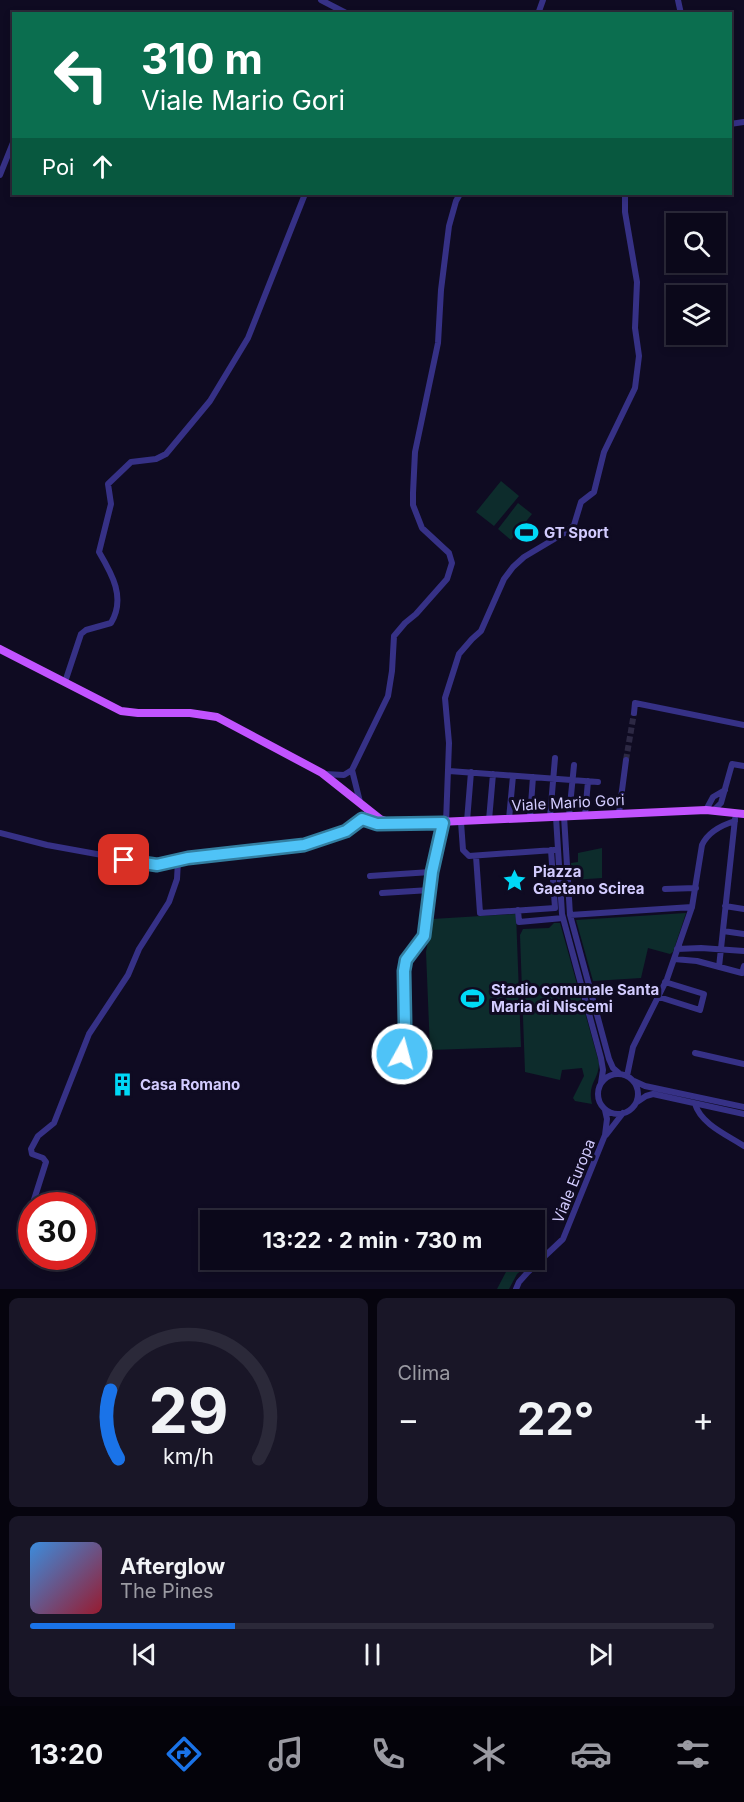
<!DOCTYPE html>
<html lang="it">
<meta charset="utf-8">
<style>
body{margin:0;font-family:Inter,sans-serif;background:#191627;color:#f1f3f6;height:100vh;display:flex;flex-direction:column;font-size:22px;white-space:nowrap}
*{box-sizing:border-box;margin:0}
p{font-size:20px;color:#9a9aa2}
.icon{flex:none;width:33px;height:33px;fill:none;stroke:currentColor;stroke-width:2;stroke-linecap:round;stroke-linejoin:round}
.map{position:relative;height:1289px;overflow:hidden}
.panel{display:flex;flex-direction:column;gap:9px;padding:9px;background:#06040e;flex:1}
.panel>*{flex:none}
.hud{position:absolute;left:12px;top:12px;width:720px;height:183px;border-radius:0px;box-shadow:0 3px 9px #0003,0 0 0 2px #2b2939;background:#0b6e4f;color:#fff;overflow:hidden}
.controls{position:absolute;left:666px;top:213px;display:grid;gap:12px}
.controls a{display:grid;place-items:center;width:60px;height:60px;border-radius:0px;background:#0b081a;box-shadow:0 3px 9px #0003,0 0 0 2px #2b2939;font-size:30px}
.speed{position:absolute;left:18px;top:1192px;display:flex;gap:12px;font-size:30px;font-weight:700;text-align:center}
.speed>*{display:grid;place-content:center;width:78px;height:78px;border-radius:50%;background:#0b081a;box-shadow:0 3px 9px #0003,0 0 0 2px #2b2939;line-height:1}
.speed .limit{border:9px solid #d22;background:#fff;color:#111}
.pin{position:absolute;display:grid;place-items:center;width:51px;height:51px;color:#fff;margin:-26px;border-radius:12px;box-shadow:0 3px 9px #0006}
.me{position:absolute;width:66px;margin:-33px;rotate:7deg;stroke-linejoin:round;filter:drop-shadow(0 0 4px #0008)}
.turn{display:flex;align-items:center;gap:21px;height:126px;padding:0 30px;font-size:27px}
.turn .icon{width:78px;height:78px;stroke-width:2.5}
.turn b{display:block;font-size:42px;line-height:51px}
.then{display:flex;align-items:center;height:57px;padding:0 30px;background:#0003;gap:12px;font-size:22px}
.big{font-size:45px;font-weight:700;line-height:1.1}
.panel .tile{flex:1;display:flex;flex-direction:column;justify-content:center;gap:9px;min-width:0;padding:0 21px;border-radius:9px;background:#191627}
.panel .dial{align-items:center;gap:0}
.dial svg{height:156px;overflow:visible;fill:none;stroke:#2b2939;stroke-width:7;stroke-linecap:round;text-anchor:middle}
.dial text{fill:#f1f3f6;stroke:none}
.song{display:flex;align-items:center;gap:18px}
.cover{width:72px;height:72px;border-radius:9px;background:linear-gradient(135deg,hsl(210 70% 55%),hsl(350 70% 35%))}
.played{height:6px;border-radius:3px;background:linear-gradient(90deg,#1a73e8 30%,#2b2939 30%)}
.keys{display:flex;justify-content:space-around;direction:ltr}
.heat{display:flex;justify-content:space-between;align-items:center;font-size:33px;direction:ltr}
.panel .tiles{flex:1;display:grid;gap:9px;grid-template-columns:1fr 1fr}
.tile:last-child{grid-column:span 2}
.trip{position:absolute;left:200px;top:1210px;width:345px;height:60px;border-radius:0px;background:#0b081a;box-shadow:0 3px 9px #0003,0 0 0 2px #2b2939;font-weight:700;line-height:60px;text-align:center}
.menu{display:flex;height:96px;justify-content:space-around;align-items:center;background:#04030a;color:#9a9aa2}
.menu .icon{width:42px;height:42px}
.menu .selected{color:#1a73e8}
.menu b{font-size:27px;color:#f1f3f6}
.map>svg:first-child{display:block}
.green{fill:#0d2c2c}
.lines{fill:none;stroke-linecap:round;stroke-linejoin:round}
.minor-tunnel{stroke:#2c2843;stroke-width:6;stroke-dasharray:6 3;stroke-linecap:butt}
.minor{stroke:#363186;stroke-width:6}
.major{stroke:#c253ff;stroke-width:8}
.route-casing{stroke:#337fa1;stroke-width:15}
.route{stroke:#4fc3f7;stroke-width:10}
.labels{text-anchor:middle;stroke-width:6;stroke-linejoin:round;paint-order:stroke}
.poi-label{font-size:15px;font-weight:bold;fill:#d3ccff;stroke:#0f0b22;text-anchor:start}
.street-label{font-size:15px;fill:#d3ccff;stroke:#0f0b22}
</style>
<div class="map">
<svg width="744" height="1289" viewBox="0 0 744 1289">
<rect width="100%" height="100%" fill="#0f0b22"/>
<path class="green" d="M501 481 519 496 494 526 476 512Z
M518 503 532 514 511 540 498 529Z
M602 848V878L572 880 571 863 578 862V853Z
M686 913 673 952 670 954 648 948 641 978 593 981 576 920Z
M516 914 521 1047 430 1050 426 952 432 919Z
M554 923H560L599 1063C599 1080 587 1083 592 1104L575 1101 573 1098 584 1076 582 1068 562 1070 560 1080 525 1072 520 935 523 929 549 928Z
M521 1260H534L517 1274 509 1289H497L507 1270Z"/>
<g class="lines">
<path class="minor-tunnel" d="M626 760 634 713"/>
<path class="minor" d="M321 0 348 14
M678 0 681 14
M538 14 543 0
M730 124 744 122
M0 175 14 140
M65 682 81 634 86 630 111 623C126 598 112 574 99 552L111 504 108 484 131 462 156 459 166 454 210 401 248 338 305 194
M634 713 635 703 744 725
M449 771 598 782
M324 774 344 775 352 770
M360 802 352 770 388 696 392 671 394 636 405 623 416 614 447 579 452 563 449 553 422 528 413 505V493L415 452 438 343 441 290 449 226 456 201 460 194
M706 810 713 797 725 790
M714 810 721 803 732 764 744 766
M619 813 626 760
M585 815 588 781
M564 816 570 915 609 1059 613 1068 620 1074
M569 816 574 765
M550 817 555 758
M556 817 562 914 601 1058 603 1070 601 1083
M530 818 533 777
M509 819 513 776
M489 820 493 774
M467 821 471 772
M461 822 463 850 469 856 554 850
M446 823 449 743 445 698 459 654 472 639 481 631 504 579 513 567 524 557 566 532 574 525 581 502 594 492 604 452 635 388 639 356 635 328 637 282 625 212V194
M0 833 47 845 157 865 188 858 304 845 346 831 362 819 377 824H390
M476 856 480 913 555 908 551 850
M370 876 431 872
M665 889 696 888
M382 893 430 890
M725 906 744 909
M518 910 519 922 563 918
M570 915 692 907
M723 931 744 934
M677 949 701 948 744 951
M674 959 697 961 742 973 744 966
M719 967 735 819
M659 997 700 1010 704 994 665 982
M695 1053 744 1064
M375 1057 388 1063H393L399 1060 403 1046 405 1024 404 971 406 960 424 936 431 872 443 823
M598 1094a20 20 0 1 1 40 0a20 20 0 1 1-40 0Z
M627 1076 633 1047 667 979 692 907 702 845C708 832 722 825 735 821
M634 1081 645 1086 744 1107
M637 1102 646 1096 653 1094 744 1114
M695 1104C701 1124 727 1135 744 1146
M606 1135 623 1113
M32 1206 46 1162 43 1158 32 1154 31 1149 38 1136 54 1123 89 1034 128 975 139 949 169 902 177 879 178 861
M29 1218 32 1208
M516 1289 519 1282 528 1272 563 1239 605 1135 607 1119 605 1110"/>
<path class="major" d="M0 649 121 711 138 713H190L217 717 322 773 380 819 394 824 706 810 744 814"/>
</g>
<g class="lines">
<defs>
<path id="route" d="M124 860 157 865 188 858 304 845 346 831 362 819 377 824 443 823 432 872 424 936 406 960 404 971 405 1024 402 1054"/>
</defs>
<use href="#route" class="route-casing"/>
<use href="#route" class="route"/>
</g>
<defs>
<symbol id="stadium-bare" viewBox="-9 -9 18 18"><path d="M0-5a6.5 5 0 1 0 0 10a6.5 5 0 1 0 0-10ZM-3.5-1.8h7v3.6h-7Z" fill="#00d9f7" stroke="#0f0b22" stroke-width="2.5" paint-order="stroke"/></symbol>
<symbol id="sight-bare" viewBox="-9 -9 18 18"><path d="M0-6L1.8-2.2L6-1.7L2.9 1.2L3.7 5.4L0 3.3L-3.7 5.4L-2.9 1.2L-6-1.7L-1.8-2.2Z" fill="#00d9f7" stroke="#0f0b22" stroke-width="2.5" paint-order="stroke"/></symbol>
<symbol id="building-bare" viewBox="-9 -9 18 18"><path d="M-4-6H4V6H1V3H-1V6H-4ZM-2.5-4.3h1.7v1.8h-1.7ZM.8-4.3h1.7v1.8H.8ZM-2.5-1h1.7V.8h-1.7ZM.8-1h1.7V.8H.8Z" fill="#00d9f7" stroke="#0f0b22" stroke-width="2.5" paint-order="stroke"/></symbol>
</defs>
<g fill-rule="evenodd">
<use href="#stadium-bare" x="510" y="516" width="33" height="33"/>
<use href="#sight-bare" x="498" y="864" width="33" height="33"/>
<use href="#stadium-bare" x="456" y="982" width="33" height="33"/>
<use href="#building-bare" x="106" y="1068" width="33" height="33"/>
</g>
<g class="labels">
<g class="poi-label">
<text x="544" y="538">GT Sport</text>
<text x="533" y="877">Piazza<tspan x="533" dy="17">Gaetano Scirea</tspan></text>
<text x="491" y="995">Stadio comunale Santa<tspan x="491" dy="17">Maria di Niscemi</tspan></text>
<text x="140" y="1090">Casa Romano</text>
</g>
<g class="street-label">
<text transform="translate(568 803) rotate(-3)" y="5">Viale Mario Gori</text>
<text transform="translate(574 1181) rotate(-68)" y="5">Viale Europa</text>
</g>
</g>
</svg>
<div class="controls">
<a><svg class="icon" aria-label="search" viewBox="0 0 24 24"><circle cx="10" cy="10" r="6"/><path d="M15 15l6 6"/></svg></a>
<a><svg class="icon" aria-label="layers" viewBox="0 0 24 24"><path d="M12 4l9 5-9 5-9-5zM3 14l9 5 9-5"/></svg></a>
</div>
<div class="speed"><div class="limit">30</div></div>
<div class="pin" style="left:124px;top:860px;background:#d93025"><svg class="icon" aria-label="arrive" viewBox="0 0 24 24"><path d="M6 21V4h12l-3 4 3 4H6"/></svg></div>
<svg class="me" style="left:402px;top:1054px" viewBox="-20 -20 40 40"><circle r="17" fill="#4fc3f7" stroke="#fff" stroke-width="3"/><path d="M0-11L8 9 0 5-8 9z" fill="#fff"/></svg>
<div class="trip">13:22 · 2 min · 730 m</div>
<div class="hud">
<div class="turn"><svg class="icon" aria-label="left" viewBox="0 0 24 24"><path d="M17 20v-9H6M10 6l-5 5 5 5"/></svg><div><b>310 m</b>Viale Mario Gori</div></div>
<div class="then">Poi<svg class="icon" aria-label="ahead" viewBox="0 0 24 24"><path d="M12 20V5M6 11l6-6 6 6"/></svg></div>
</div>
</div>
<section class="panel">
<div class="tiles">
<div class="tile dial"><svg viewBox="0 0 100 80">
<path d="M14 69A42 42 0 1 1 86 69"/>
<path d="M14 69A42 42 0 0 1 10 34" stroke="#1a73e8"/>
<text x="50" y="56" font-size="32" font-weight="700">29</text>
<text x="50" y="72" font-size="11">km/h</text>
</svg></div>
<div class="tile"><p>Clima</p>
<div class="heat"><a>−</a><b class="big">22°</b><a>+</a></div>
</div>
<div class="tile">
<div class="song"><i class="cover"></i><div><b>Afterglow</b><p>The Pines</p></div></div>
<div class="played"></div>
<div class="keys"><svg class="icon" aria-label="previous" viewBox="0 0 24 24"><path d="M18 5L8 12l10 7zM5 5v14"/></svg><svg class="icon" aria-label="pause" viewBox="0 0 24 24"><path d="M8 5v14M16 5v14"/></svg><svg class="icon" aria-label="next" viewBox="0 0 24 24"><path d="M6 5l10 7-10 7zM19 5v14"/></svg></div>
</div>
</div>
</section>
<nav class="menu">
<b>13:20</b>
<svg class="icon selected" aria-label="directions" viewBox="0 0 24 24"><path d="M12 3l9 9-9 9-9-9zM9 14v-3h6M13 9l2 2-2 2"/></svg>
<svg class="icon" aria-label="music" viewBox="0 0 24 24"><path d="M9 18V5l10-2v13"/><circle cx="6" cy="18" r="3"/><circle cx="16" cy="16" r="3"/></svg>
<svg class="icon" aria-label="phone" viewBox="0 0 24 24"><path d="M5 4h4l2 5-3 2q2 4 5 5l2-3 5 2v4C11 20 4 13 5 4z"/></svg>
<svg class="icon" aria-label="climate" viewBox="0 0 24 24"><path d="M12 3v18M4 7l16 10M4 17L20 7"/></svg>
<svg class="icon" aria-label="car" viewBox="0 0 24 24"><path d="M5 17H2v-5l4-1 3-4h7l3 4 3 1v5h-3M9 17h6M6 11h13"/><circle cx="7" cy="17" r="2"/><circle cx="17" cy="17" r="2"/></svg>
<svg class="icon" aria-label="filters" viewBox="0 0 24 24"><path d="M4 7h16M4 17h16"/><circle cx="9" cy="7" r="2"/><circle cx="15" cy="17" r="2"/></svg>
</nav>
